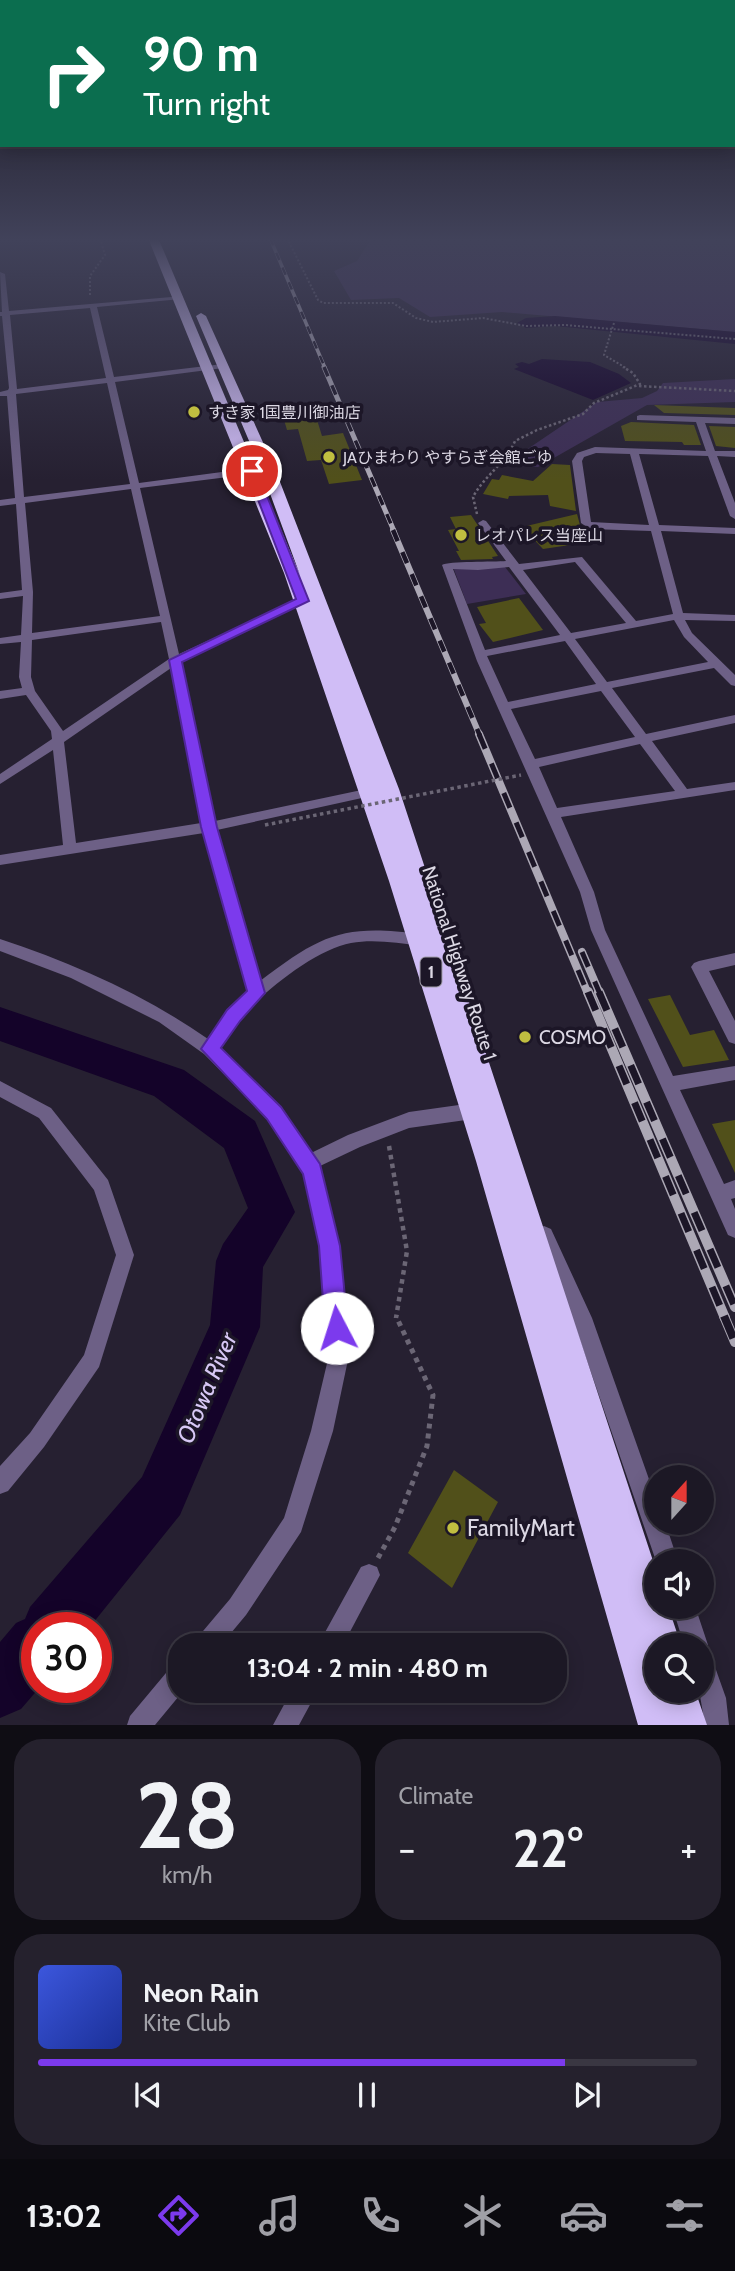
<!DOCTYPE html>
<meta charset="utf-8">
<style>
body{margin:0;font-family:Cabin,"Noto Sans JP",sans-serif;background:#25212d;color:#f1f3f6;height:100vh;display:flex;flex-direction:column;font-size:26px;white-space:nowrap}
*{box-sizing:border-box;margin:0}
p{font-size:23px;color:#a0a0a7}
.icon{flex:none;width:38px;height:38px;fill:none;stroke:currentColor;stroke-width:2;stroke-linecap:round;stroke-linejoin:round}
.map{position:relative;height:1725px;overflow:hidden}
.drawer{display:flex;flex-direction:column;gap:14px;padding:14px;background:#0f0d14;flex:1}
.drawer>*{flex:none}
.top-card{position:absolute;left:0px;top:0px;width:735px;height:147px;box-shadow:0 4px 18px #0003,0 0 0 2px #3a3742;background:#0b6e4f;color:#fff;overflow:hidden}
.needle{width:46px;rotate:21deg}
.fabs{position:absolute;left:644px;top:1465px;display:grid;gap:14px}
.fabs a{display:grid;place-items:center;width:70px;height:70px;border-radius:50%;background:#1c1825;box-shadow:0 4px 18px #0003,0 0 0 2px #3a3742;font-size:35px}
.speed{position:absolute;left:21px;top:1612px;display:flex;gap:14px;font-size:35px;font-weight:700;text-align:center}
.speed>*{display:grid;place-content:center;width:91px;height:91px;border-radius:50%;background:#1c1825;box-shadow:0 4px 18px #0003,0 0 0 2px #3a3742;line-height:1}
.speed .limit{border:10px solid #d22;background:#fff;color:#111}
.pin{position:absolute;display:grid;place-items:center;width:60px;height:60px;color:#fff;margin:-30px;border:4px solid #fff;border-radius:50%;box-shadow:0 2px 7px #0007}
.me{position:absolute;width:77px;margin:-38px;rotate:355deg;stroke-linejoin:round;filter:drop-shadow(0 0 5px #0008)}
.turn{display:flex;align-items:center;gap:24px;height:147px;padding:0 28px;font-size:32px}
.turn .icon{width:91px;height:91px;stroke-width:2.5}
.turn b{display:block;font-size:49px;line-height:60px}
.big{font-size:52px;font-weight:700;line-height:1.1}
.drawer .tile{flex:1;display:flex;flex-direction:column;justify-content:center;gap:10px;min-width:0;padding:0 24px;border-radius:28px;background:#25212d}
.drawer .dial{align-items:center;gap:0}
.dial b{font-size:91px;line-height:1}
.song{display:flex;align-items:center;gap:21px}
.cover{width:84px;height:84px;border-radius:10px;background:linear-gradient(135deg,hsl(230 70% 55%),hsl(230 70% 35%))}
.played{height:7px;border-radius:4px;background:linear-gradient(90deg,#7c3aed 80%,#3a3742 80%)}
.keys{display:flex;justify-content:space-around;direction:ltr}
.heat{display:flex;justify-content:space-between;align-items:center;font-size:38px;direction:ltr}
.drawer .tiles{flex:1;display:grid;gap:14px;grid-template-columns:1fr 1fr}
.tile:last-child{grid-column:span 2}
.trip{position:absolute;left:168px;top:1633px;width:399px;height:70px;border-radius:28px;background:#1c1825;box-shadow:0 4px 18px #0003,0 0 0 2px #3a3742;font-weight:700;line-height:70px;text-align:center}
.tab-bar{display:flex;height:112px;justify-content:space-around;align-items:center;background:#0b0a0f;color:#a0a0a7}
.tab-bar .icon{width:49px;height:49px}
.tab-bar .current{color:#7c3aed}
.tab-bar b{font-size:32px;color:#f1f3f6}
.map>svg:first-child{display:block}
.green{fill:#3d2e55}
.water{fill:#140329}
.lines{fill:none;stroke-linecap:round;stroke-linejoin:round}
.river{fill:#140329;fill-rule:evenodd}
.building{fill:#51501a}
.path-far3{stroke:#6b6675;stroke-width:2;stroke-dasharray:2 2;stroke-linecap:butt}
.path-far2{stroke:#6b6675;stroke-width:2.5;stroke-dasharray:2.5 2.5;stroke-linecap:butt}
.path-far1{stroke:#6b6675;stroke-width:4.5;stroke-dasharray:4.5 4.5;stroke-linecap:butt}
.path{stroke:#6b6675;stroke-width:5;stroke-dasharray:5 5;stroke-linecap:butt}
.street{fill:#6d6086;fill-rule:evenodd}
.highway{fill:#d0bdf6;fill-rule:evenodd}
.rail-far5-casing{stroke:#aca8b5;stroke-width:3.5}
.rail-far4-casing{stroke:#aca8b5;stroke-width:5}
.rail-far3-casing{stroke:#aca8b5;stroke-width:6}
.rail-far2-casing{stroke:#aca8b5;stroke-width:8}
.rail-far1-casing{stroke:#aca8b5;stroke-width:10}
.rail-casing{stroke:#aca8b5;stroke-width:10}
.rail-far5{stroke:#1c1627;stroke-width:2.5;stroke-dasharray:8;stroke-linecap:butt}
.rail-far4{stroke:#1c1627;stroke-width:3.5;stroke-dasharray:10;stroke-linecap:butt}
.rail-far3{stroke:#1c1627;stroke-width:4.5;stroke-dasharray:12;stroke-linecap:butt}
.rail-far2{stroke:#1c1627;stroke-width:5;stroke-dasharray:16;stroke-linecap:butt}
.rail-far1{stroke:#1c1627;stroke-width:7;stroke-dasharray:20;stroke-linecap:butt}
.rail{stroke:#1c1627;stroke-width:8;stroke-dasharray:24;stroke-linecap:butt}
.path-bridge{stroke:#6b6675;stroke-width:3.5;stroke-dasharray:3.5 3.5;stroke-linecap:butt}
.route{fill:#7c3aed;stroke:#51269a;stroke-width:2}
.poi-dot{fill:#c0be40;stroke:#1c1627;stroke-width:2.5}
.labels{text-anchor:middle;stroke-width:7;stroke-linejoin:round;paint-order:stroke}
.far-poi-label{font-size:16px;fill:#dcd8e4;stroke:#1c1627;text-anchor:start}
.shield{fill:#1c1627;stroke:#a29eab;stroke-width:2}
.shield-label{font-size:18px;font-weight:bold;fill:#dcd8e4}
.street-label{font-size:19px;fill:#dcd8e4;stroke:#1c1627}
.poi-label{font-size:19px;fill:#dcd8e4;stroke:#1c1627;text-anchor:start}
.near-poi-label{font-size:23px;fill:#dcd8e4;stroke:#1c1627;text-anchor:start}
.near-water-label{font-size:24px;font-style:italic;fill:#d7c8f5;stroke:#1c1627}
</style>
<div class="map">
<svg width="735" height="1725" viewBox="0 0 735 1725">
<rect width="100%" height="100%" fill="#262031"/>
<path class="green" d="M375 238H735V332L502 312 430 317 399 298 351 300 334 271 357 261 371 239Z
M735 379V402L647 405 538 467 504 465 597 402 642 398 657 391 663 383Z
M453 567H505L526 594 467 604Z"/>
<path class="water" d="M542 359 590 362 619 374 631 383 593 400 514 369 519 367 515 364 522 362 529 364Z"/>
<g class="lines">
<path class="river" d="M555 316 735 332V344L555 326 526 328 517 323 526 318Z
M0 1007 184 1070 255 1121 295 1212 263 1267 260 1327 180 1515 89 1628H37V1687H40L21 1709 0 1718V1642L16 1623 25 1619 30 1607 142 1477 210 1325 216 1261 223 1244 248 1208 224 1148 154 1096 0 1041Z"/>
</g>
<path class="building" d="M654 405 735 408V415L664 413Z
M314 410 322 436 343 433 362 480 329 484 321 460 307 461 298 429 287 430 282 413Z
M631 422 694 425 701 445H684L682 442 625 441 621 426Z
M709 426 735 427V448L716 446Z
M552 464 570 465 576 511 550 506 548 495 509 496 508 499 483 494 492 479 499 480 502 475 533 481Z
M577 514 584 540H565L570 545 543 549 522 527Z
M471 515 498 556 492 557 493 559 461 560 456 551H459L448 530 456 529 450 517Z
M519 598 543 630 493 642 479 624 486 623 477 607Z
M670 995 690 1035 714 1030 729 1060 683 1067 648 999Z
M735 1120V1173L712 1124Z
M454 1470 498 1502 452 1588 408 1553Z"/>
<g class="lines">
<path class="path-far3" d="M287 238 318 300 323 303H393L416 318 433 322 483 318 526 326 565 325 612 329 604 355 626 368
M90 295V276L105 255 100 238
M614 323 612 329 735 339"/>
<path class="path-far2" d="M639 386 735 391
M477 514 473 497C484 476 506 463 515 441L537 430 583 414 594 403 640 384 633 373 623 367"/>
<path class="path-far1" d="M389 1146 407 1251 396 1318"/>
<path class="path" d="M378 1558 395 1527 427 1446 433 1395 396 1316"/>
<path class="street" d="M0 272 5 274 9 311 183 296 181 299 97 307 114 377 223 364 227 366 223 368 115 382 139 483 252 468 257 471 252 474 140 488 179 654 298 599 302 598 307 601 181 662 215 821 371 788 378 792 371 796 217 830 260 981C322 934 343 924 421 934L426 936 428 940 426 944 421 946C398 943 374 939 351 943 316 949 261 993 238 1021 231 1030 226 1039 220 1048L280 1108 311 1153 348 1135 409 1112 473 1103 479 1106 482 1111 479 1116 473 1119 409 1128 360 1147 320 1166 339 1246 349 1355 333 1431 301 1532 246 1615 221 1645H194L198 1637 230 1599 284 1518 311 1431 329 1355 321 1246 305 1174 268 1118 204 1054 159 1022 71 978 0 951V939C73 963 145 995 208 1039L227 1011 248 991 204 833 0 865V855L63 845 53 750 0 784V774L52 739 51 731 26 695 0 699V691L22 688 19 677 21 642 0 644V638L21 635 23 596 0 599V593L22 590 16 504 0 506V500L15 498 7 396H0V392L8 390 9 388 2 316H0V312H2ZM90 308 106 378 17 389 10 315ZM107 383 130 484 24 497 16 394ZM131 489 160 616 32 633 33 592 25 503ZM161 622 169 659 63 731 35 691 31 677 32 640ZM171 668 201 823 76 843 64 742Z
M640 415 735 418V424L705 423 715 451H735V457L717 456 735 503V519L730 516 708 456 639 454 659 525 735 528V534L661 531 683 613 735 615V621L685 620 692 633 735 675V686L731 685 714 668 612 688 646 734 735 715V723L652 741 687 789 735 782V790L561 817 594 892 605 930 673 1076 735 1066V1080L680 1090 724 1184 735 1180V1198L731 1199 735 1209V1238L728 1235 591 930 580 892 477 661 442 565C448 561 494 562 506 561L478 523 483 520 486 521 519 564 582 557 636 621 673 614 651 531 590 529 581 523 572 461 577 453 595 447 706 451 696 422 637 420V416ZM596 453 630 454 649 525 591 522 582 461 584 457ZM575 562 626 623 571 633 523 570ZM509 567 560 635 485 650 453 569 478 570ZM674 620 684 637 708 662 607 682 575 639ZM565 641 596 684 508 702 487 656ZM601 691 635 737 535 759 511 709ZM640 744 675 791 557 808 539 767Z
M735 953V965L709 971 735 1021V1044L729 1042 691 967 694 963 699 961Z
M0 1081 51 1108 108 1180 134 1255 99 1367 44 1447 8 1491 0 1494V1466L30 1433 84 1355 116 1255 94 1190 39 1118 0 1097Z
M544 1226 551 1229 592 1318 656 1499V1522H665L678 1561H656L573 1320 535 1235 537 1229Z
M369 1564 377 1567 380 1575 343 1645H318L361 1567Z
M672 1606H695L708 1645 706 1651 710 1653 726 1698 729 1725H705L699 1690H702V1645H684Z
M180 1664V1690H184L155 1725H127L130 1716 171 1667Z
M292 1690H318L299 1725H273Z"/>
<path class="highway" d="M148 238H158L165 254 300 575 261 469 196 316 201 313 206 316 275 469 399 789 656 1570V1606H668L681 1645H656V1690H695L707 1725H638L476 1161 389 881 284 573Z"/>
<defs>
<path id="rail-far5" d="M270 238 325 368"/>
<path id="rail-far4" d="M324 367 394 531"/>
<path id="rail-far3" d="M393 530 480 736"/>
<path id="rail-far2" d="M479 734 588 994
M582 952 600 994"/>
<path id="rail-far1" d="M588 992 725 1318
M599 992 735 1307"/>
<path id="rail" d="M724 1316 735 1342"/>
</defs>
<use href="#rail-far5" class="rail-far5-casing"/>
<use href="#rail-far4" class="rail-far4-casing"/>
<use href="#rail-far3" class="rail-far3-casing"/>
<use href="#rail-far2" class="rail-far2-casing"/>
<use href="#rail-far1" class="rail-far1-casing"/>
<use href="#rail" class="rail-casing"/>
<use href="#rail-far5" class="rail-far5"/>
<use href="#rail-far4" class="rail-far4"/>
<use href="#rail-far3" class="rail-far3"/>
<use href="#rail-far2" class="rail-far2"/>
<use href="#rail-far1" class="rail-far1"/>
<use href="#rail" class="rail"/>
<path class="path-bridge" d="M265 825 521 775"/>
</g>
<linearGradient id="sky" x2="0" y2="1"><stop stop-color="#15121b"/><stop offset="0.5" stop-color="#41425a"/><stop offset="1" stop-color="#41425a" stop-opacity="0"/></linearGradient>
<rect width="735" height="480" fill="url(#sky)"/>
<path class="route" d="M248 469 257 471 309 601 182 662 217 827 265 993 240 1021 221 1048 281 1107 320 1164 340 1246 348 1328 345 1336 337 1339 329 1336 325 1328 319 1246 303 1174 267 1119 201 1049 227 1010 247 991 201 827 169 660 296 599 247 471Z"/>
<g class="poi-dot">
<circle cx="194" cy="412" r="7"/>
<circle cx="329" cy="457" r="7"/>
<circle cx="461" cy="535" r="7"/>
<circle cx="525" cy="1037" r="7"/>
<circle cx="453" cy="1528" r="7"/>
</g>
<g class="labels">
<g class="far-poi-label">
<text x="208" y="418">すき家 1国豊川御油店</text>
<text x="343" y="463">JAひまわり やすらぎ会館ごゆ</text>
<text x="475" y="541">レオパレス当座山</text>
</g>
<rect class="shield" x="420.5" y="957.5" width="21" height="29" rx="5"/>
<g class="shield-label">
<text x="431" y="978">1</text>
</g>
<g class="street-label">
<text transform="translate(460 963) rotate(72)" y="7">National Highway Route 1</text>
</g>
<g class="poi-label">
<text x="539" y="1044">COSMO</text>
</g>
<g class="near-poi-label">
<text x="467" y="1536">FamilyMart</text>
</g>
<g class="near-water-label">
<text transform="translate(207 1388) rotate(-67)" y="8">Otowa River</text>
</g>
</g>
</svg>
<div class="fabs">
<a><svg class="needle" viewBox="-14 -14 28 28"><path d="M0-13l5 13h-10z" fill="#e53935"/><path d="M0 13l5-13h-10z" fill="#a0a0a7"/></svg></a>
<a><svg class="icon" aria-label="sound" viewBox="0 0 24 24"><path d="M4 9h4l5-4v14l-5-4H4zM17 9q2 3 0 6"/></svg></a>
<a><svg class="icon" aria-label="search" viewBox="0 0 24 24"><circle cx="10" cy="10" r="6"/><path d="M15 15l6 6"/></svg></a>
</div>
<div class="speed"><div class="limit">30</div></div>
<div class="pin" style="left:252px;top:471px;background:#d93025"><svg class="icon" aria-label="arrive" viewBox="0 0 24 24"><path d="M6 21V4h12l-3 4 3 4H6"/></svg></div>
<svg class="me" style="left:337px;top:1328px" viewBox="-20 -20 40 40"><circle r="19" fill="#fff"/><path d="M0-13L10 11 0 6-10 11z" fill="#7c3aed"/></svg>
<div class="trip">13:04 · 2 min · 480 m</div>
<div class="top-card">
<div class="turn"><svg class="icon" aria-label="right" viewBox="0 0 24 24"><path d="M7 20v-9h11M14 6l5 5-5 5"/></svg><div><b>90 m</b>Turn right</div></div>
</div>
</div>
<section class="drawer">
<div class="tiles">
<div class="tile dial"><b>28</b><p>km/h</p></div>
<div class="tile"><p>Climate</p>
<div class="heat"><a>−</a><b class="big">22°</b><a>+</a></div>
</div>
<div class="tile">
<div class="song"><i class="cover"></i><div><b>Neon Rain</b><p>Kite Club</p></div></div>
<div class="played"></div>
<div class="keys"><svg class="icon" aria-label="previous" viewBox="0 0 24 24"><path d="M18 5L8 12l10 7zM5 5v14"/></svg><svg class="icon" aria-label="pause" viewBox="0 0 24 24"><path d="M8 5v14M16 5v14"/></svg><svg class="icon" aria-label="next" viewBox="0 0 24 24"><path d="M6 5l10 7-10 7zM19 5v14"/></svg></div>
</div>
</div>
</section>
<nav class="tab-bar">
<b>13:02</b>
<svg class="icon current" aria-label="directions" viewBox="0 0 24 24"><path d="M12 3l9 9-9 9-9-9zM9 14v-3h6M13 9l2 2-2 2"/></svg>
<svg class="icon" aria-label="music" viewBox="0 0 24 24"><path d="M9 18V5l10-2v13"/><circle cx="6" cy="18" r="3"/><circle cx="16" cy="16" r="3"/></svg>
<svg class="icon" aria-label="phone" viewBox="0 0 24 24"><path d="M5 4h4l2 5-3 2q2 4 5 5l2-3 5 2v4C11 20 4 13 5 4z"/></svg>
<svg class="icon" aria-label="climate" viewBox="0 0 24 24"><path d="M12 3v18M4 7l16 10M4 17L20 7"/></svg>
<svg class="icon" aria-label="car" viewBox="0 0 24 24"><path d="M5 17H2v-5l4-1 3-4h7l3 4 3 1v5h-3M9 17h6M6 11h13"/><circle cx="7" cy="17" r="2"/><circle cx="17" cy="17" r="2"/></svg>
<svg class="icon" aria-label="filters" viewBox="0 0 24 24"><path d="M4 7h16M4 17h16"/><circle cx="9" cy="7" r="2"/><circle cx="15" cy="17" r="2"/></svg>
</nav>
